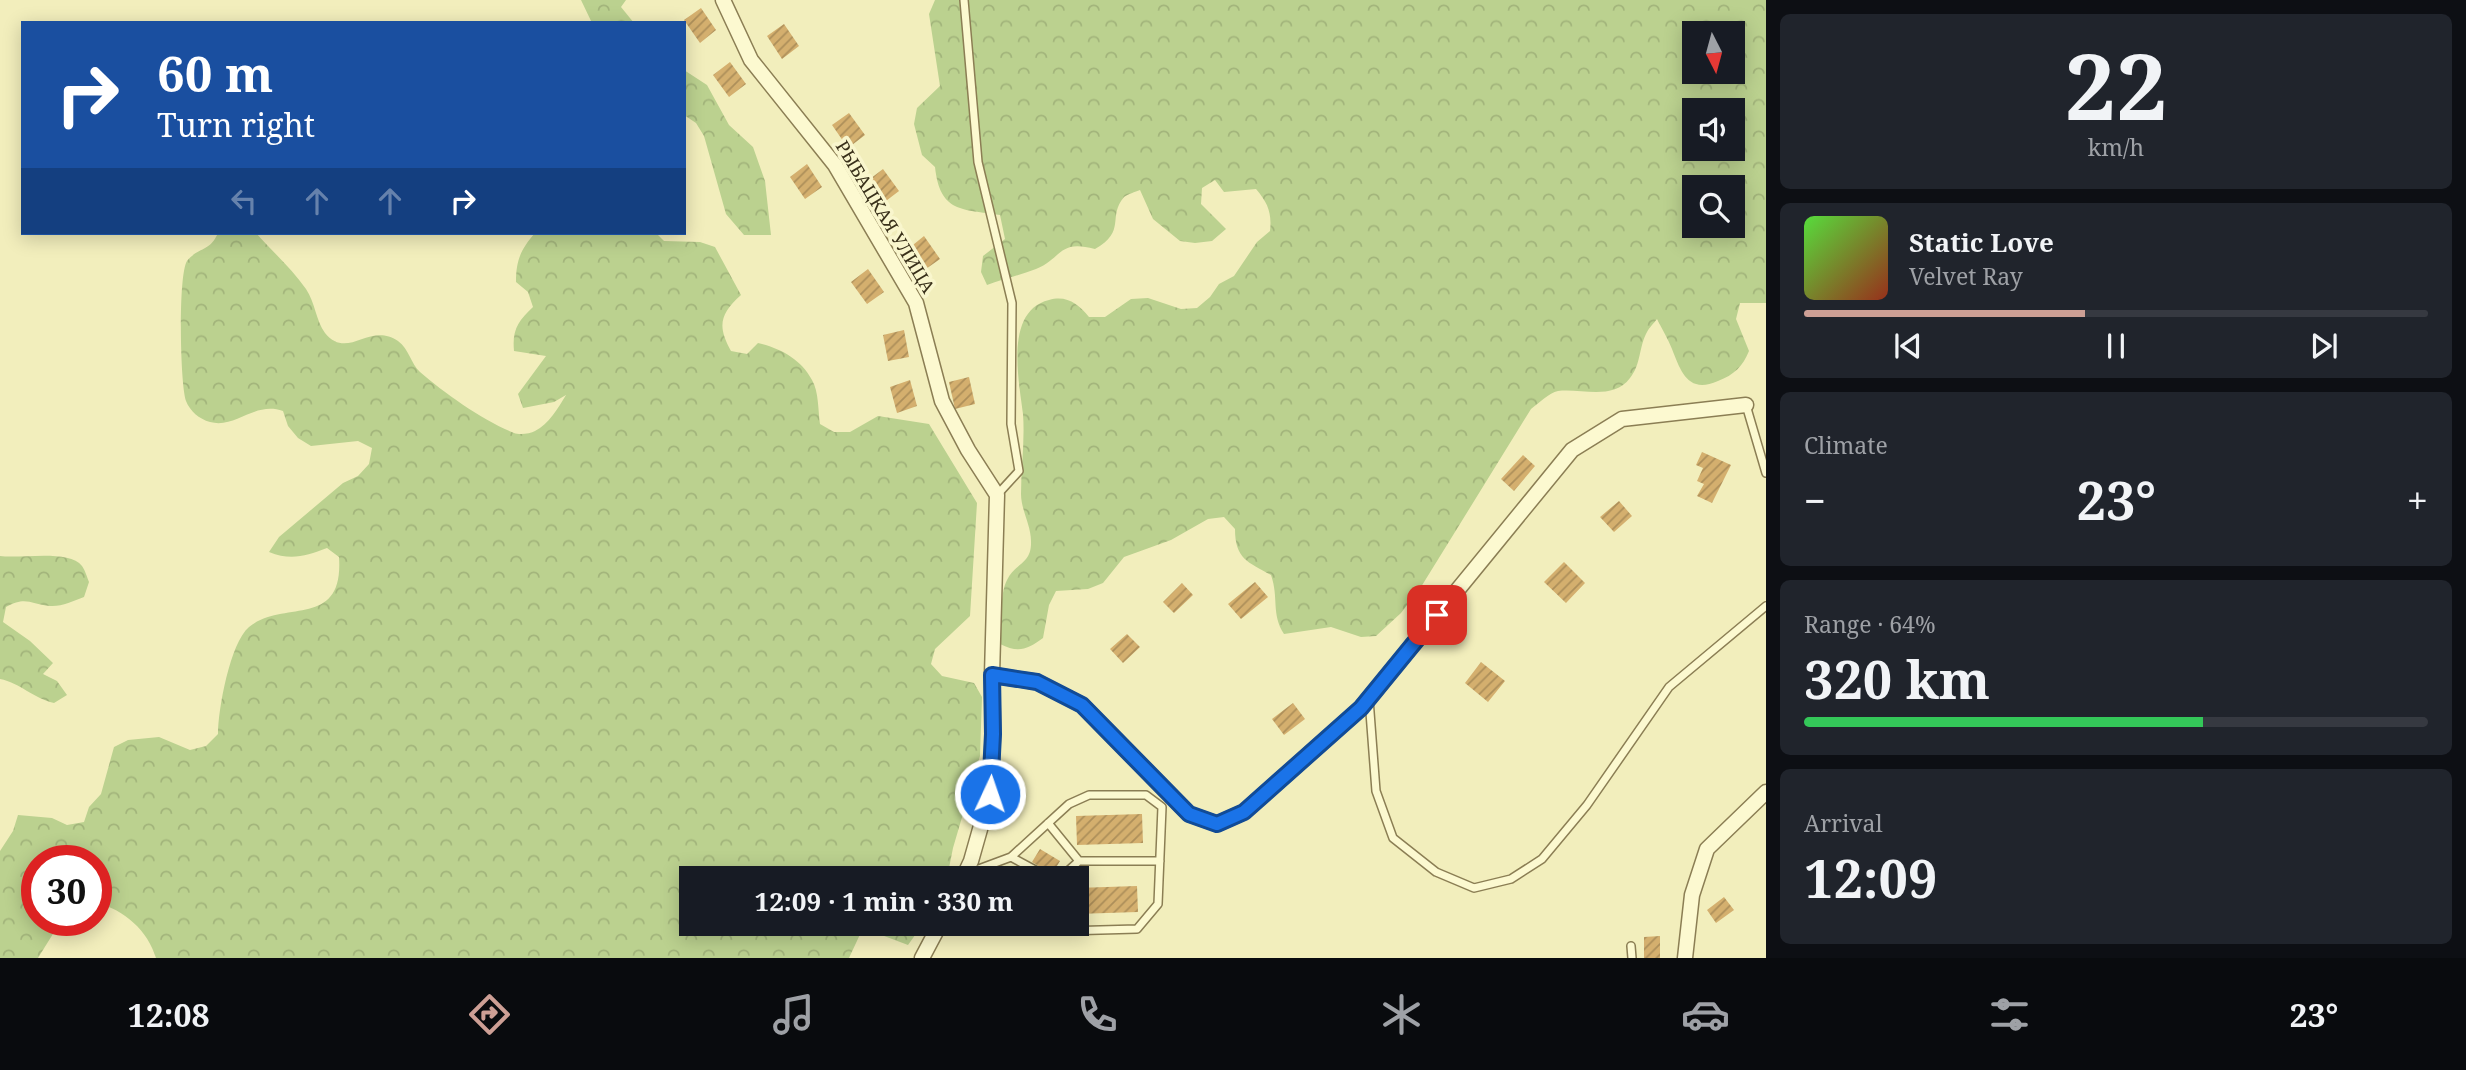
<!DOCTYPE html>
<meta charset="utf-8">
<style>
body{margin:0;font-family:"Noto Serif",serif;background:#20242c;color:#f1f3f6;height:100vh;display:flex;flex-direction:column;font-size:26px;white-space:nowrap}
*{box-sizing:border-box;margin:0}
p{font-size:23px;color:#9ea1a6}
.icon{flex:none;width:38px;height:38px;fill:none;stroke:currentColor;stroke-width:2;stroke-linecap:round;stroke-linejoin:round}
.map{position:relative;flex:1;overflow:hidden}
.panel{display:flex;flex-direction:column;gap:14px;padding:14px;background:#0d0f14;width:700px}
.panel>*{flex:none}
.guide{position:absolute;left:21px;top:21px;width:665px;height:214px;border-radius:0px;box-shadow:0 4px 18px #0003;background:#1a4fa0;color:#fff;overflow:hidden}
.needle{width:46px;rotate:174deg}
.fabs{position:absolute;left:1682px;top:21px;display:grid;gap:14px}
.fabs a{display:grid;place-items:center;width:63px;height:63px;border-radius:0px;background:#171b24;box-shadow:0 4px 18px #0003;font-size:35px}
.speed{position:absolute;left:21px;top:845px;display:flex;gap:14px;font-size:35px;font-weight:700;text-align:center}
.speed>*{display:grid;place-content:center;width:91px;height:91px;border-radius:50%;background:#171b24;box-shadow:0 4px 18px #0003;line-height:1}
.speed .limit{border:10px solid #d22;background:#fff;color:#111}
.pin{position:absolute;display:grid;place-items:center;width:60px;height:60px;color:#fff;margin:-30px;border-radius:14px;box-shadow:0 4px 10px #0006}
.me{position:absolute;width:77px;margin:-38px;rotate:3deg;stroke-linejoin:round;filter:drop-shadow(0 0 5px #0008)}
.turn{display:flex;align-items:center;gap:24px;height:147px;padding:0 21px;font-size:32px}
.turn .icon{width:91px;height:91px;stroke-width:2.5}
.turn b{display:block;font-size:49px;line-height:60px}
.lanes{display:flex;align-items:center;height:66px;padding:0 21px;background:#0003;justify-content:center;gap:35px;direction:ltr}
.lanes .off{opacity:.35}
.big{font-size:52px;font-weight:700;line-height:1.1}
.panel .widget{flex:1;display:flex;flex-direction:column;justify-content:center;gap:10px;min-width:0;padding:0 24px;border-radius:10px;background:#20242c}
.panel .dial{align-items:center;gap:0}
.dial b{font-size:91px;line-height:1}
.song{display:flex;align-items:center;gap:21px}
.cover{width:84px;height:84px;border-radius:10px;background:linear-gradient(135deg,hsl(110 70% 55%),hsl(10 70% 35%))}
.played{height:7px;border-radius:4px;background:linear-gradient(90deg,#cd9f95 45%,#363941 45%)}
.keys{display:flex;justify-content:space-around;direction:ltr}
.heat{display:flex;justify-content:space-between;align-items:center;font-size:38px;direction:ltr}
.charge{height:10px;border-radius:5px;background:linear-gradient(90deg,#34c759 64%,#363941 0)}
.trip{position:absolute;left:679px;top:866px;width:410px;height:70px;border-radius:0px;background:#171b24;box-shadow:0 4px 18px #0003;font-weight:700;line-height:70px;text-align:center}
.menu{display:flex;height:112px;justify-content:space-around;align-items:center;background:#090b0e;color:#9ea1a6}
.menu .icon{width:49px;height:49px}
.menu .current{color:#cd9f95}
.menu b{font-size:32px;color:#f1f3f6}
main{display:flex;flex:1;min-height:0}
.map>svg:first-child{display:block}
.forest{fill:url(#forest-crowns);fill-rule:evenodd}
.building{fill:url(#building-hatch)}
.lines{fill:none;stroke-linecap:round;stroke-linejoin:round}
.service-casing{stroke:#8b7e54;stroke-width:10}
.minor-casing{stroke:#8b7e54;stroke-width:17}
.service{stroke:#fcf9d0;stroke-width:7}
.minor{stroke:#fcf9d0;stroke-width:14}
.route-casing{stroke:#114b97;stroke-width:18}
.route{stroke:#1a73e8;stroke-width:12}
.labels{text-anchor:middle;stroke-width:7;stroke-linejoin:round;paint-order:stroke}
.street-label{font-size:18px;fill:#39301a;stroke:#f9f6cd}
</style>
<main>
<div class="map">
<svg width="1766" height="958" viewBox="0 0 1766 958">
<defs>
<pattern id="forest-crowns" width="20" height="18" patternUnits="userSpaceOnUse" patternTransform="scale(1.75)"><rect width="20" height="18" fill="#bbd18f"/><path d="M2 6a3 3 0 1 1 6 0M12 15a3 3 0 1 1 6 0" fill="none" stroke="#a2b47b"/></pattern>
<pattern id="building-hatch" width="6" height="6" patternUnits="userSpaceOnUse" patternTransform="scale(1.75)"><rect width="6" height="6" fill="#d4af6e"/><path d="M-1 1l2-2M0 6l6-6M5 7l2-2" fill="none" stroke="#ad8f5a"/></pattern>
</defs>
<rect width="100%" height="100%" fill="#f2eebc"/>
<path class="forest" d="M581 0H626L621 7 634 23H592Z
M935 0H1766V303H1740L1736 319 1749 351C1743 366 1734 375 1718 381 1688 394 1681 372 1672 349 1668 339 1662 329 1657 319 1654 323 1649 328 1647 332 1639 346 1641 365 1630 378 1613 401 1581 388 1558 391 1549 393 1539 403 1531 409L1421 587 1401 613 1376 636 1361 637 1331 627 1284 634C1271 614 1279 598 1271 575 1248 562 1235 559 1235 529L1224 517 1208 519 1171 540 1124 557 1103 583 1088 589 1056 591 1049 605 1043 638C1027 650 1018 653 1000 644 1000 628 1000 593 1007 580 1015 563 1032 564 1031 541 1031 525 1021 510 1021 494 1021 468 1025 441 1023 414 1019 381 1004 311 1049 300 1067 295 1078 304 1089 317H1105L1131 299 1148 298 1181 309 1197 308 1210 297 1219 284 1234 276 1257 242 1270 231C1272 213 1268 203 1256 189L1224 192 1215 180 1202 188 1201 204 1226 229 1212 241 1195 243 1180 241 1153 219 1140 190C1135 192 1128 194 1124 197 1107 217 1127 231 1095 249 1058 239 1063 258 1036 269 1020 275 1003 279 987 285L981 272 983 256 1005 239 1000 215C962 209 940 213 935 167L922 155 914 124 917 108 940 86 929 14ZM1694 33H1732V72H1694ZM1694 110H1732V149H1694ZM1694 187H1732V226H1694Z
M684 70 707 85 729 125 753 147 765 181 771 235H744L726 214 704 136 696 123 684 115Z
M218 233H256C272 251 292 269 306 289 315 302 316 321 325 333 348 361 369 321 398 341 409 349 411 364 420 372 444 393 484 421 514 433 519 435 530 434 535 431 549 424 558 408 566 395L554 402 523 408 518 394 546 356 514 351C512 330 518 321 533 307L528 292 516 282C516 260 521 249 535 233H656L664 241 700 242 715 247 741 295C720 314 717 326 731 351L747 354 758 343C780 348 801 359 812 380 819 392 818 411 820 424L834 432H850L878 416 929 424 977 503 970 616 935 649 931 664 942 676 974 683 982 697 980 756 953 848 947 878H691V924H923L908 945 863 928 849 958H156C148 931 124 909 96 903V861H37V920L61 921 38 958H0V851L13 831 18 815 52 818 67 825 84 822 89 807 101 794 114 747 128 740 159 737 190 750 206 746 218 734C218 710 230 643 249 627 283 599 344 630 339 557L327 548C306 556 291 561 269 552L279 537 343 483 358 476 369 464 372 448 358 441 311 446 298 438 288 426 283 411C254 401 236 429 210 422 199 419 190 411 186 401 180 384 178 275 187 261 198 247 210 252 218 233Z
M0 556C21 559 69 549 82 566 85 570 87 577 89 582L84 597C73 601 61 607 50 606 30 604 26 596 6 607L3 622 30 641 53 663 43 674 57 681 67 695 54 703C33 698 20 683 0 679Z"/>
<path class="building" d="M701 8 716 30 700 43 684 20Z
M784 24 799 46 782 59 767 36Z
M730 62 746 84 729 97 713 75Z
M849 113 865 135 848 148 832 125Z
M807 164 822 187 805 199 790 177Z
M883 169 899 191 882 204 866 182Z
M924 236 940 259 923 271 908 249Z
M868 269 884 292 867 304 851 282Z
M904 330 909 357 888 361 883 335Z
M969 377 975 404 955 409 949 382Z
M910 380 917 406 897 413 890 387Z
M1702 452 1731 465 1712 503 1697 496 1704 484 1697 481 1703 468 1696 465Z
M1523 455 1535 466 1514 491 1501 479Z
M1619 501 1632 516 1614 532 1600 517Z
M1564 562 1585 583 1566 603 1544 582Z
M1255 582 1268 597 1241 619 1228 604Z
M1182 583 1193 595 1174 613 1163 602Z
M1127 634 1140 647 1123 663 1110 649Z
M1481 662 1505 681 1488 702 1465 683Z
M1293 703 1305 719 1284 735 1272 719Z
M1142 814 1143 843 1077 845 1076 816Z
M1040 849 1060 861 1052 874 1032 862Z
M1137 886 1138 912 1076 914V888Z
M1724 897 1734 910 1716 923 1707 910Z
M1660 936V958H1644V937Z"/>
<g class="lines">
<defs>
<path id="service" d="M964 0 978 162 1012 303 1011 424 1019 471 997 495
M1746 405 1766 473
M1369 699 1376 791 1393 838 1436 872 1474 888 1511 879 1542 859 1587 805 1669 687 1766 606
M1048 823 1079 861
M1011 857 1050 878
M968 873 1011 857 1069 804 1089 795H1146L1162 807 1158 904 1137 929 1064 931 1057 924
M1060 878 1079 861H1160
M1631 946 1632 958"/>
<path id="minor" d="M723 0 751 60 835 165 916 303 942 401 968 450 997 495 992 675 993 734 990 794 971 861 963 878
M992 675 1037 682 1082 705 1189 814 1217 824 1244 812 1361 708 1572 450 1622 419 1746 405
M922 958 940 924
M1685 958 1692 895 1707 849 1766 792"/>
</defs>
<use href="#service" class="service-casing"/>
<use href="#minor" class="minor-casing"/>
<use href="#service" class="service"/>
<use href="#minor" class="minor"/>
</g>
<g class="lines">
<defs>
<path id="route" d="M990 794 993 734 992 675 1037 682 1082 705 1189 814 1217 824 1244 812 1361 708 1437 615"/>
</defs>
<use href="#route" class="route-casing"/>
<use href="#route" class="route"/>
</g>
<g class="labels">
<g class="street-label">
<text transform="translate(885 217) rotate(59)" y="6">РЫБАЦКАЯ УЛИЦА</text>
</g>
</g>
</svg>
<div class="fabs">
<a><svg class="needle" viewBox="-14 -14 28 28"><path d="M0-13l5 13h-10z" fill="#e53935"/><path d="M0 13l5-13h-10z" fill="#9ea1a6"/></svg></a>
<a><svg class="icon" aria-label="sound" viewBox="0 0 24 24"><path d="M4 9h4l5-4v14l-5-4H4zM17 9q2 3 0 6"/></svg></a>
<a><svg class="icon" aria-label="search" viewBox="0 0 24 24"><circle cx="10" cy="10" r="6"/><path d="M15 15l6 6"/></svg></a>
</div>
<div class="speed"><div class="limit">30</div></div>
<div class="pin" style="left:1437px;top:615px;background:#d93025"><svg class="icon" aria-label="arrive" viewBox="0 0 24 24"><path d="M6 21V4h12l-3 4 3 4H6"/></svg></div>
<svg class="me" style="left:990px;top:794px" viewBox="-20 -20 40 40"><circle r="17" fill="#1a73e8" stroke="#fff" stroke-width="3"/><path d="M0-11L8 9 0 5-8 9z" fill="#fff"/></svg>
<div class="trip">12:09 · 1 min · 330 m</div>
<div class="guide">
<div class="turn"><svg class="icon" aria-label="right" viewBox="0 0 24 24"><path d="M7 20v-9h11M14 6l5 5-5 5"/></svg><div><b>60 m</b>Turn right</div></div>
<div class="lanes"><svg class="icon off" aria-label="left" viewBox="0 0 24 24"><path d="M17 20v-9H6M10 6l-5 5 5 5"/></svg><svg class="icon off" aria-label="ahead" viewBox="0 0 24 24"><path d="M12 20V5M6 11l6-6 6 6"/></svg><svg class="icon off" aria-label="ahead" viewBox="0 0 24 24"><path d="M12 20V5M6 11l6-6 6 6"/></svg><svg class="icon" aria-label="right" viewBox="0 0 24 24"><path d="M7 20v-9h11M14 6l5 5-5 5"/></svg></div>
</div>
</div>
<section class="panel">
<div class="widget dial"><b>22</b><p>km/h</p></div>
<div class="widget">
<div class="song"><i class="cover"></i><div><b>Static Love</b><p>Velvet Ray</p></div></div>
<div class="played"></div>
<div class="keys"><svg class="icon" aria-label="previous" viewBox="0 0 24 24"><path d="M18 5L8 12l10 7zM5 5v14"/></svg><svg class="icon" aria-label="pause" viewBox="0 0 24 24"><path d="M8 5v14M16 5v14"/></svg><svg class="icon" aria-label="next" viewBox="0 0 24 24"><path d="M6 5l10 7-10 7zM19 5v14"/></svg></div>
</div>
<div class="widget"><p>Climate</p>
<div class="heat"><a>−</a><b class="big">23°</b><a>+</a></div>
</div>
<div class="widget"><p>Range · 64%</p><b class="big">320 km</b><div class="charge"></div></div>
<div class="widget"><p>Arrival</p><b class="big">12:09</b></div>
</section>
</main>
<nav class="menu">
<b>12:08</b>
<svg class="icon current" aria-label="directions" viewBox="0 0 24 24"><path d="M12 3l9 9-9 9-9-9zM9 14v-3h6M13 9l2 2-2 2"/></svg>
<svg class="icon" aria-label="music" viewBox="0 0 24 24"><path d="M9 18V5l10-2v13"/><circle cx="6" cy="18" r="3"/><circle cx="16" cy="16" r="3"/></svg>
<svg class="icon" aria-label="phone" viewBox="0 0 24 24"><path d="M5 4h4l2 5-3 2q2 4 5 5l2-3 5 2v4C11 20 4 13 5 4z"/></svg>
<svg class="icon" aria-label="climate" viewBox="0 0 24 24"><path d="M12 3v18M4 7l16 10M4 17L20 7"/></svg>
<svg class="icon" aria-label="car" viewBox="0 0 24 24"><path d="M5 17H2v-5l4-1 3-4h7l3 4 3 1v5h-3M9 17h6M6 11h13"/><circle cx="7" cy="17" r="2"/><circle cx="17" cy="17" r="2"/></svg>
<svg class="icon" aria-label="filters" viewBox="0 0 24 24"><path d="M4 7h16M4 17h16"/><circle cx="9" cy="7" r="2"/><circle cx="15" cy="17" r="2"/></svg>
<b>23°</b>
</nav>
